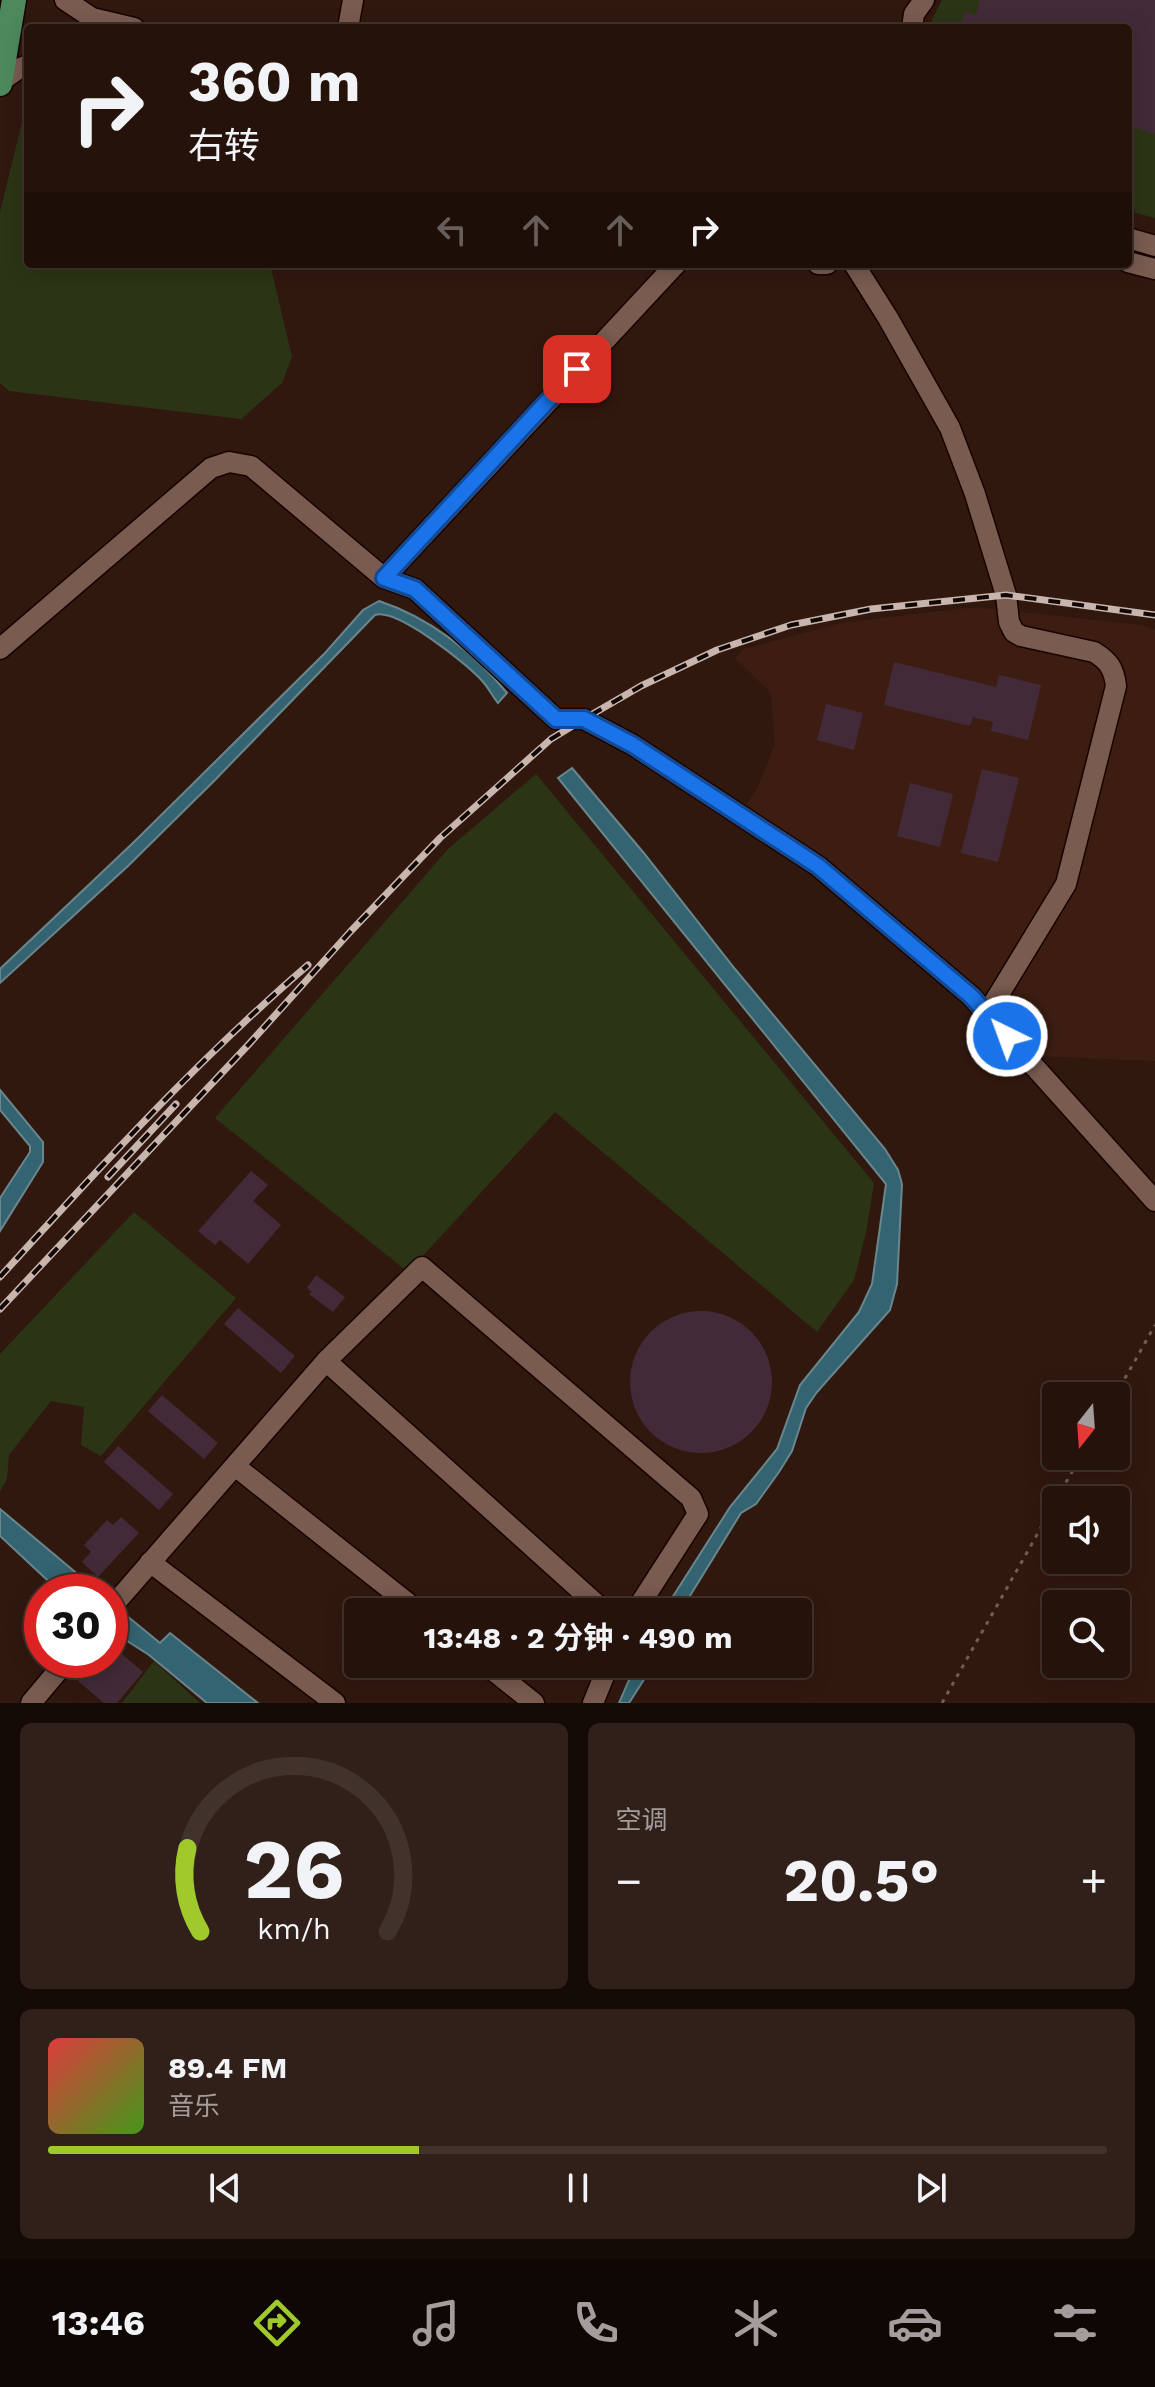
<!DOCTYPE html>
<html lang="zh">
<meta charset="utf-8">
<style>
body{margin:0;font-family:"Work Sans","Noto Sans SC",sans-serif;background:#312019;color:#f1f3f6;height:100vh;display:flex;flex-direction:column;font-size:30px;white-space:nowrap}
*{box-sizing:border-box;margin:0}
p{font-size:26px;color:#a39e9d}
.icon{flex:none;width:44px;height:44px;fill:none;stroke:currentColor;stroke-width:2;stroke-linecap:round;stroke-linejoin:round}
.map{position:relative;height:1703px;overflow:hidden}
.side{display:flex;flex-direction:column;gap:20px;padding:20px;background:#140a06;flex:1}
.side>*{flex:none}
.hud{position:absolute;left:24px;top:24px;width:1108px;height:244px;border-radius:8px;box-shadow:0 4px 20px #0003,0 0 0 2px #42322c;background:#25120b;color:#f1f3f6;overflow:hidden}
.needle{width:52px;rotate:197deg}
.tools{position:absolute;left:1042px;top:1382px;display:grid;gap:16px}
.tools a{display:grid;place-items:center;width:88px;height:88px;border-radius:8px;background:#25120b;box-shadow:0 4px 20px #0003,0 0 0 2px #42322c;font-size:40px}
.speed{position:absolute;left:24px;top:1574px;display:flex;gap:16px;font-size:40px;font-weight:700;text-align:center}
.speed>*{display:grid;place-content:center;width:104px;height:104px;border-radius:50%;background:#25120b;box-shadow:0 4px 20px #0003,0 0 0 2px #42322c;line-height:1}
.speed .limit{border:12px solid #d22;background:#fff;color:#111}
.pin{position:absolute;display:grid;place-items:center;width:68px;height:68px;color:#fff;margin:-34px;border-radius:16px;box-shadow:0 4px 12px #0006}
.me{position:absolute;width:88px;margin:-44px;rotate:318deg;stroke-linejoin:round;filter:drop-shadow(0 0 6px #0008)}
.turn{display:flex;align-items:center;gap:28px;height:168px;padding:0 32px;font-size:36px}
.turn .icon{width:104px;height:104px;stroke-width:2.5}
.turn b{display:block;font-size:56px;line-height:68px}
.lanes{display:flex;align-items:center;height:76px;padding:0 32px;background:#0003;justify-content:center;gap:40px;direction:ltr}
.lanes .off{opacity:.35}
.big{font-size:60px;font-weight:700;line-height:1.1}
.side .card{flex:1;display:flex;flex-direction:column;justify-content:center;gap:12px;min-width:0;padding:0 28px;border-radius:12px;background:#312019}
.side .dial{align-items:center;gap:0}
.dial svg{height:208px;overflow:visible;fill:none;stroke:#42322c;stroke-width:7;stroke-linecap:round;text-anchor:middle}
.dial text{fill:#f1f3f6;stroke:none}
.song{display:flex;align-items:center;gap:24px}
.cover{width:96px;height:96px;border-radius:12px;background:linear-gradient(135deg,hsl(0 70% 55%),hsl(100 70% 35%))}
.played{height:8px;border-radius:4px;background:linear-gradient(90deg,#a0c92c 35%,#42322c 35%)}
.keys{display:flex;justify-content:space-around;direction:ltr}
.heat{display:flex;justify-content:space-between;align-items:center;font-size:44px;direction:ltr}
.side .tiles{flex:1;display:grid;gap:20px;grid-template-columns:1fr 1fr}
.card:last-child{grid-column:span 2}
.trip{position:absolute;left:344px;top:1598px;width:468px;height:80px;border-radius:8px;background:#25120b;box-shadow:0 4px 20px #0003,0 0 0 2px #42322c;font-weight:700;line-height:80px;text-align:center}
.tabs{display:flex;height:128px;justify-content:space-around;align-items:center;background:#0f0704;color:#a39e9d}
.tabs .icon{width:56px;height:56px}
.tabs .active{color:#a0c92c}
.tabs b{font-size:36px;color:#f1f3f6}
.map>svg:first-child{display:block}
.built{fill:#3d1d12}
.green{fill:#2b3515}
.water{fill:#346471;stroke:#69868d;stroke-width:2}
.building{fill:#432a39}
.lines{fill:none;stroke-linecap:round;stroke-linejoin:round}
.minor-casing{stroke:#180300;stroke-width:23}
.major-casing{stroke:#180300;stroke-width:27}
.path{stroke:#725c54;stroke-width:3;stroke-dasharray:4 6;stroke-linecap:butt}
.minor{stroke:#795b50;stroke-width:20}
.major{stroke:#4d895d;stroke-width:24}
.rail-casing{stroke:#c8b5ae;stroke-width:7}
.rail{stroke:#110704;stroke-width:4;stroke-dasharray:12;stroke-linecap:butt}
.route-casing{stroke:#114b97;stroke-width:20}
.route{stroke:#1a73e8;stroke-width:14}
</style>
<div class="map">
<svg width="1155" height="1703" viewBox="0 0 1155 1703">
<rect width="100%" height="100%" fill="#31180f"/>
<path class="built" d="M975 607 1142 625 1155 630V1061L1037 1056 743 809 757 789 775 744 771 693 735 658 744 649 841 623Z"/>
<path class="green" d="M942 0H1155V218L1128 211V28H931L932 20Z
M28 117V264H270L292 357 282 383 241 419 9 391 0 383V212L21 126Z
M536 774 874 1183 866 1232 854 1280 817 1332 555 1112 408 1272 215 1118 448 849Z
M134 1212 236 1298 101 1456 81 1445 84 1407 51 1401 9 1455 7 1479 0 1492V1354Z
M154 1661 200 1703H122Z"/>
<path class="water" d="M379 601C428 617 474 652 507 693L498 703C493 697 489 689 484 683 469 665 397 608 375 615L214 781 128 866 0 983V969L135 841 325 653 363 610Z
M572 768 643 852 735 969 885 1149 898 1170 902 1184 897 1284 890 1310 817 1392 806 1408 792 1451 779 1472 756 1504 741 1513 680 1612H663L730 1507 777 1449 800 1385 859 1312 872 1284 886 1184 558 778Z
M0 1090 43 1142V1162L0 1231V1198L30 1152V1146L0 1110Z
M0 1509 99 1592H60L0 1536Z
M110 1602 160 1643 170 1633 258 1703H207L149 1655 110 1630Z
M636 1664H654L629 1703H619Z"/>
<path class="building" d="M980 0H1155V134L1128 125V28H960L965 12 976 15Z
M894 662 996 687 999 675 1041 685 1028 740 991 731 993 722 973 717 970 726 884 705Z
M826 704 863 713 854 750 817 740Z
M982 769 1019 778 998 862 961 853Z
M910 783 953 794 940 847 897 836Z
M251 1171 268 1185 253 1201 281 1225 248 1264 220 1240 215 1245 198 1231Z
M316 1275 345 1297 333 1312 309 1294 312 1292 307 1288Z
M238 1308 295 1356 281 1373 224 1324Z
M630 1382a71 71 0 1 1 142 0a71 71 0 1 1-142 0Z
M162 1395 218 1443 204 1459 148 1411Z
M118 1446 173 1494 159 1510 104 1462Z
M121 1517 139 1533 98 1577 82 1562 91 1552 84 1545 107 1520 113 1525Z
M110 1644 143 1672 117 1703H104L78 1681 96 1660H110Z"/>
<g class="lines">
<defs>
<path id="minor" d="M65 0 92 18 134 28
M348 28 353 0
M912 28 914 14 924 0
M1 81 18 69 28 65
M1128 238 1155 246
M1128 262 1155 269
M818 264H827
M854 264 888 318 950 428 975 494 1006 595 1009 622 1014 632 1021 636 1094 652C1109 661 1114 669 1116 686L1066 884 987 1014
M384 578 415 589 556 719H584L633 745 818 866 971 996 1155 1201
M0 649 211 468 229 462 251 466 384 578 676 264
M326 1361 605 1612
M235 1466 419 1612
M150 1562 335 1703
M110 1609 326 1361 422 1267 691 1498 698 1514 635 1612
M485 1664 534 1703
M31 1703 67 1660
M593 1703 609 1664"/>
<path id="major" d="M0 84 14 0"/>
</defs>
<use href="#minor" class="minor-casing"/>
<use href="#major" class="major-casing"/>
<path class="path" d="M1115 1396 1155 1325
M1056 1500 1081 1456
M942 1703 1056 1501"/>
<use href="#minor" class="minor"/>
<use href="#major" class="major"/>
<defs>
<path id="rail" d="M108 1177 176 1104
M0 1277C98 1169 196 1061 308 965
M0 1309 250 1043 350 932 440 838 551 739 584 719 641 686 717 650 791 625 871 609 1006 595 1155 615"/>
</defs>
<use href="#rail" class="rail-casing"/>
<use href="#rail" class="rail"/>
</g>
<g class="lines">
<defs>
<path id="route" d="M577 369 384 578 415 589 556 719H584L633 745 818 866 971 996 1007 1036"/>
</defs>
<use href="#route" class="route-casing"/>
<use href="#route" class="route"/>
</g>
</svg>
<div class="tools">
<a><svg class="needle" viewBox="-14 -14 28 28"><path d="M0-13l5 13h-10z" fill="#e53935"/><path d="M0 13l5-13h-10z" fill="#a39e9d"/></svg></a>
<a><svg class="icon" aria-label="sound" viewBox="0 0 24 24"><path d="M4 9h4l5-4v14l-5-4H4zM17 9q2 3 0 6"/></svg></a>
<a><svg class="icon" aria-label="search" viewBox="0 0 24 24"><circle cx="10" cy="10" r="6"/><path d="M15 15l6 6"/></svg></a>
</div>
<div class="speed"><div class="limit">30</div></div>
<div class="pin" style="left:577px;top:369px;background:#d93025"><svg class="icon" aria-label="arrive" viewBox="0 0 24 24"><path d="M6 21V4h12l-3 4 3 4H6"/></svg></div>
<svg class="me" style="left:1007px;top:1036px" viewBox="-20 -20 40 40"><circle r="17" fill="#1a73e8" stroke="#fff" stroke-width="3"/><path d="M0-11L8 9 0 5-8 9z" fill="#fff"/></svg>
<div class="trip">13:48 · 2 分钟 · 490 m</div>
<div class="hud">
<div class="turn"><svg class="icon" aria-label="right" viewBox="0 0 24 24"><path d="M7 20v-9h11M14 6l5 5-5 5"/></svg><div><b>360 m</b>右转</div></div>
<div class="lanes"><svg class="icon off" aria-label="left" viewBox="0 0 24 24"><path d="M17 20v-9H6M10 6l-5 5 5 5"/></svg><svg class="icon off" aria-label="ahead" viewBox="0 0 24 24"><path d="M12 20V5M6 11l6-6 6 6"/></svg><svg class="icon off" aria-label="ahead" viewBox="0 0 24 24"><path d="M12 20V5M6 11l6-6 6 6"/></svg><svg class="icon" aria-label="right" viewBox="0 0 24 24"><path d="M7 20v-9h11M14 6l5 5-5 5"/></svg></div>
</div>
</div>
<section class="side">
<div class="tiles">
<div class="card dial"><svg viewBox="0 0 100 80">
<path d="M14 69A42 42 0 1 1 86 69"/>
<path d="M14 69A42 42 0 0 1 9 37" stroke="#a0c92c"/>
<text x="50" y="56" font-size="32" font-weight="700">26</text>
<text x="50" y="72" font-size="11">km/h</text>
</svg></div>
<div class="card"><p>空调</p>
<div class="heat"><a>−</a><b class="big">20.5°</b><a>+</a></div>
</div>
<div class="card">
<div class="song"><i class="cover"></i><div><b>89.4 FM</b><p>音乐</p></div></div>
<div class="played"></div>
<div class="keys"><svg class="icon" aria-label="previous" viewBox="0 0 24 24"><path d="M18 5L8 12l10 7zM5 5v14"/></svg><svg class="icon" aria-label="pause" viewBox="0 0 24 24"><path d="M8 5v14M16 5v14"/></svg><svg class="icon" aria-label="next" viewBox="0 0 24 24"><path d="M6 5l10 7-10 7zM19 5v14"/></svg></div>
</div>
</div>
</section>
<nav class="tabs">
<b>13:46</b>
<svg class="icon active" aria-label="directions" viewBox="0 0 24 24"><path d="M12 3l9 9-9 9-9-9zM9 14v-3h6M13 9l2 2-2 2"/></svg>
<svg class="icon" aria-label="music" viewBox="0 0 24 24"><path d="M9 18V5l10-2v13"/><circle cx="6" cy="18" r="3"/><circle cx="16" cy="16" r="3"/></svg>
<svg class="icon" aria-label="phone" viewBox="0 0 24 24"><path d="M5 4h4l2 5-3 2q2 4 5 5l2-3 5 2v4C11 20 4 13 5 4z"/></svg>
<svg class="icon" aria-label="climate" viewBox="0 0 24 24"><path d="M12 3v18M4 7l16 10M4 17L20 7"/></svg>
<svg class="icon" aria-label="car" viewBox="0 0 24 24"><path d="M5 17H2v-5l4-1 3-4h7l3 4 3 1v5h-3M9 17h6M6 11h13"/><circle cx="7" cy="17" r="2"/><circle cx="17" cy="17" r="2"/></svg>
<svg class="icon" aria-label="filters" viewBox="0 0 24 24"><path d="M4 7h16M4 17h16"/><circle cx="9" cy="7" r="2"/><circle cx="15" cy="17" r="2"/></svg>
</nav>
